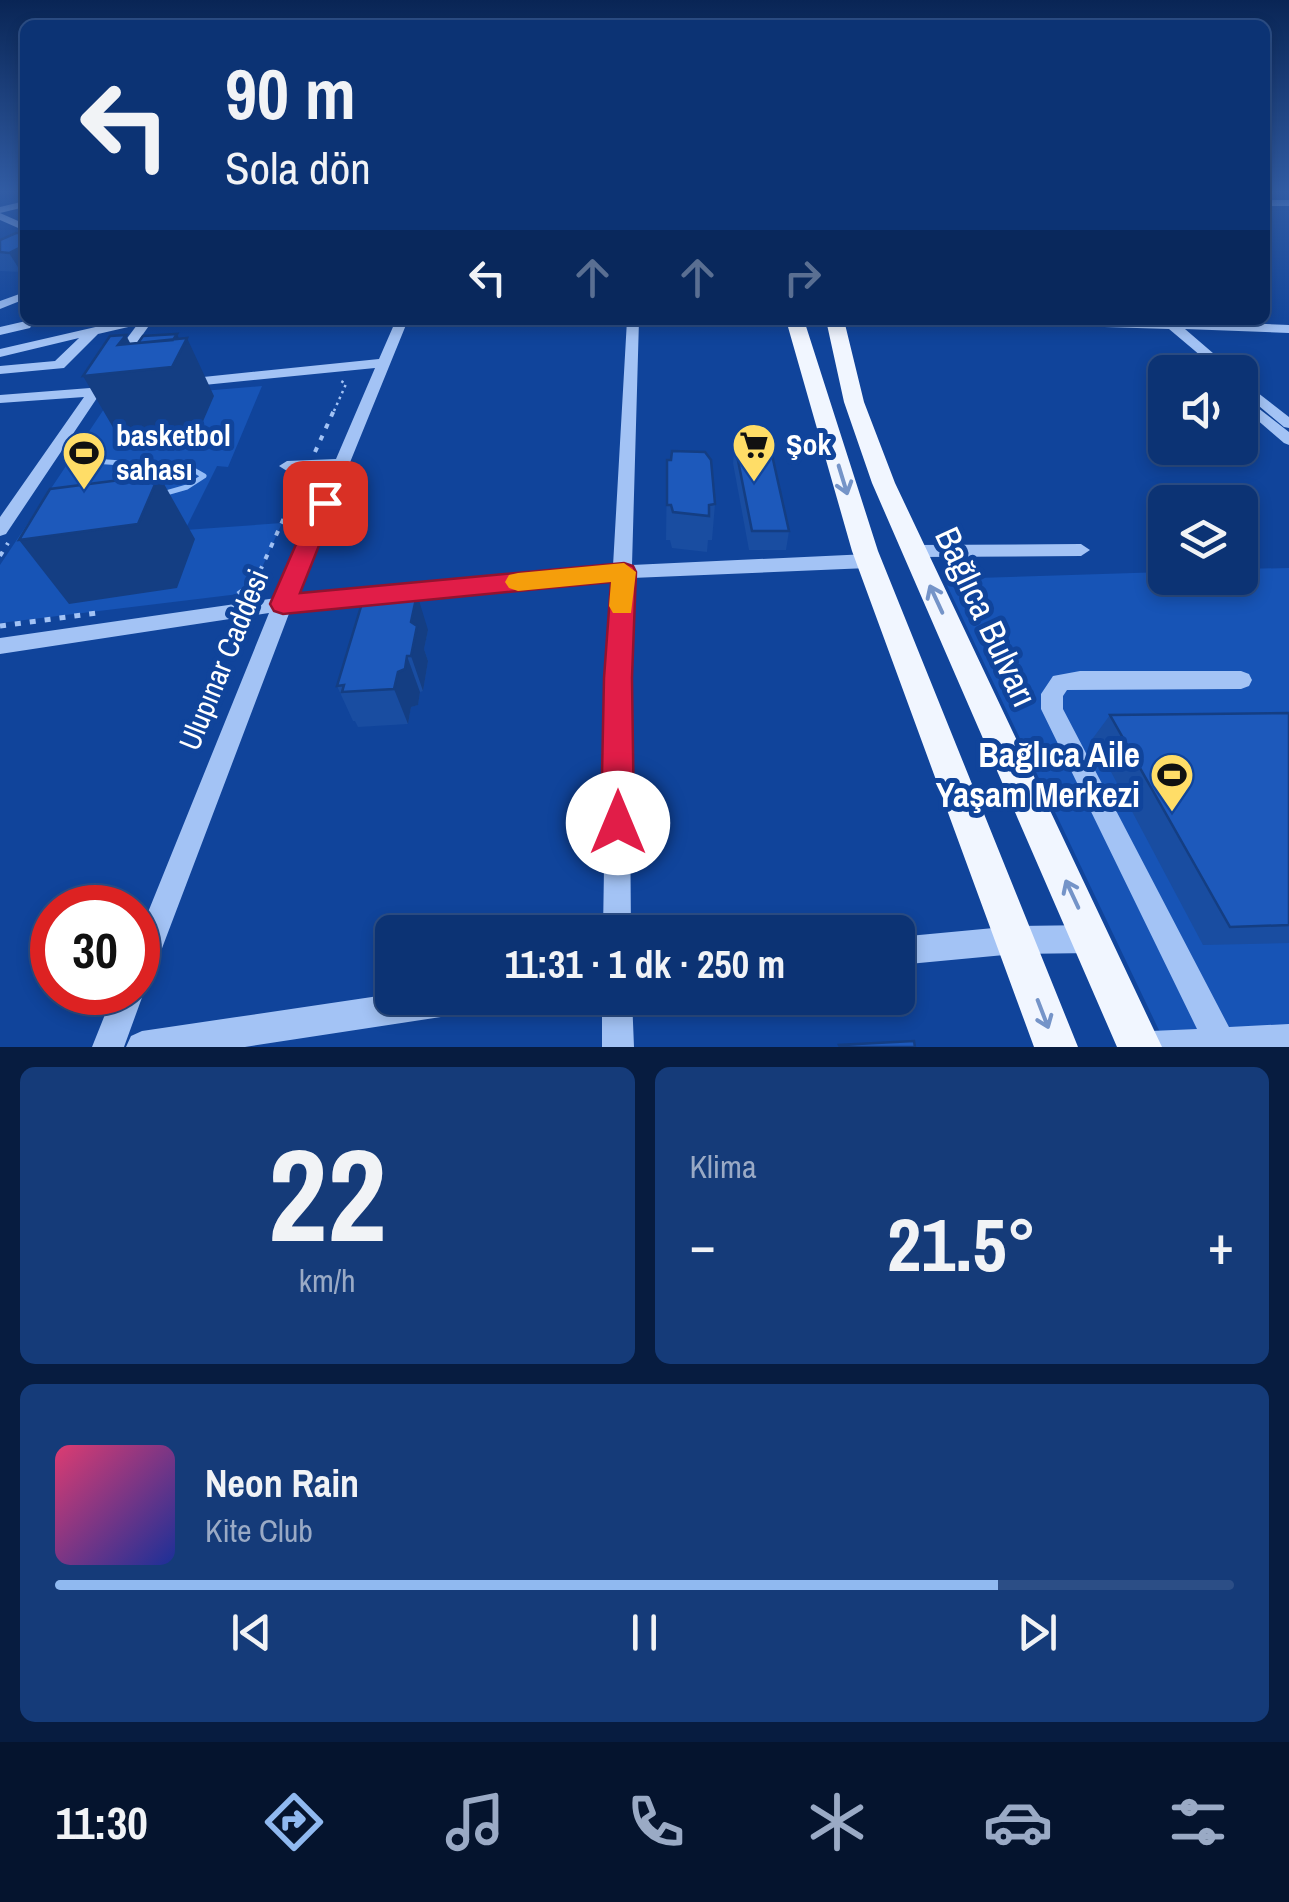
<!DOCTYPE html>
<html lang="tr">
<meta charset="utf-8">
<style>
body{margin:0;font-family:"Archivo Narrow",sans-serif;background:#153b79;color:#f1f3f6;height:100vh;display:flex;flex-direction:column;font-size:38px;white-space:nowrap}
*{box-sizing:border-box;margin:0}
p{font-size:32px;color:#9aaac5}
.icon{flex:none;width:55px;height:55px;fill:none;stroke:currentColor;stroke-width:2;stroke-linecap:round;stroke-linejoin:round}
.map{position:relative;height:1047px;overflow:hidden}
.sheet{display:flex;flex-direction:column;gap:20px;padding:20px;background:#071c40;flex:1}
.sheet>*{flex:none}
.top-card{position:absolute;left:20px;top:20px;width:1250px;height:305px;border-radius:15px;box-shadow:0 5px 15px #0003,0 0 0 2px #2c4e86;background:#0c3374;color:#f1f3f6;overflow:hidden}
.controls{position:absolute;left:1148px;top:355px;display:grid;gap:20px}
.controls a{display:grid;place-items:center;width:110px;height:110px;border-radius:15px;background:#0c3374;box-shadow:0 5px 15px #0003,0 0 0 2px #2c4e86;font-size:50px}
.speed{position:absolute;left:30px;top:885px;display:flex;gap:20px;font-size:50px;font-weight:700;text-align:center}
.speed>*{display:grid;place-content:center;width:130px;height:130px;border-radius:50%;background:#0c3374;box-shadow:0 5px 15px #0003,0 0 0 2px #2c4e86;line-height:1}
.speed .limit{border:15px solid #d22;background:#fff;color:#111}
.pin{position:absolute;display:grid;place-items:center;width:85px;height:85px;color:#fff;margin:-42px;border-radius:20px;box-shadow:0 5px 15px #0006}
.me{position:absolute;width:110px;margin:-55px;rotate:0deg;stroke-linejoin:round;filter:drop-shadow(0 0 8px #0008)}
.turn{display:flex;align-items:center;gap:35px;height:210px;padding:0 40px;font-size:45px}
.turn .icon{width:130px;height:130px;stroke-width:2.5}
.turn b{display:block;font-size:70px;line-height:85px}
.lanes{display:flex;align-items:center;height:95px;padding:0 40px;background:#0003;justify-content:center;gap:50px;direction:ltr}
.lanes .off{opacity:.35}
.big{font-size:75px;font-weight:700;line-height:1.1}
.sheet .widget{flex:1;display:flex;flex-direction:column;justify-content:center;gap:15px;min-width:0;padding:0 35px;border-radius:15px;background:#153b79}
.sheet .dial{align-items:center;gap:0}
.dial b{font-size:130px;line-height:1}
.song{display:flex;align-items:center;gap:30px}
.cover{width:120px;height:120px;border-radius:15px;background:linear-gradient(135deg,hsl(340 70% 55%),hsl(230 70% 35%))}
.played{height:10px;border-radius:5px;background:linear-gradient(90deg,#90b9f0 80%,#2c4e86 80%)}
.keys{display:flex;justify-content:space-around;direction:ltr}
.heat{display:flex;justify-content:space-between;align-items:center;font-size:55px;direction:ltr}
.sheet .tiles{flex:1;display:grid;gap:20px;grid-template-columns:1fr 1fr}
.widget:last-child{grid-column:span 2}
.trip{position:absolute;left:375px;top:915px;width:540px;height:100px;border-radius:15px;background:#0c3374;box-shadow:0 5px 15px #0003,0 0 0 2px #2c4e86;font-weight:700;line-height:100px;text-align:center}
.tab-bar{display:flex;height:160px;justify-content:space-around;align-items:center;background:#05142e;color:#9aaac5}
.tab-bar .icon{width:70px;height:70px}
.tab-bar .selected{color:#90b9f0}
.tab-bar b{font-size:45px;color:#f1f3f6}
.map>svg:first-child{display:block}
.green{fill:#1754b6}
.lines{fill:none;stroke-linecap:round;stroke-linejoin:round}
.stream{stroke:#95bdf8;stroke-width:5}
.path-far2{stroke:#a3c3f5;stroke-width:2.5;stroke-dasharray:2.5 4;stroke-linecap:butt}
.path-far1{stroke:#a3c3f5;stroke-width:4;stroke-dasharray:5 8;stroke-linecap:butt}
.path{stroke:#a3c3f5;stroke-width:5;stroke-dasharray:6 9;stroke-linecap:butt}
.minor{fill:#a3c3f5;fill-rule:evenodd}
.major{fill:#f1f6ff;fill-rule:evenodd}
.wall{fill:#194da1}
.shaded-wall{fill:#143e83}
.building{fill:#1d59bb;stroke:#143e83;stroke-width:2.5}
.oneway{stroke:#7594c8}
.route{fill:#e11d48;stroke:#92132f;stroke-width:2.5}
.slow{fill:#f59e0b}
.labels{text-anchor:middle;stroke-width:10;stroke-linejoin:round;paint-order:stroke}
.poi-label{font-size:30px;font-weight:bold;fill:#fff;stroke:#10449b;text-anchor:start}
.street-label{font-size:30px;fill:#fff;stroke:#10449b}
.near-street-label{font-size:35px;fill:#fff;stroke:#10449b}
.near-poi-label{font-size:35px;font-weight:bold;fill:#fff;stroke:#10449b;text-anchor:end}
</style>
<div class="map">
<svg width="1289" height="1047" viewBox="0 0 1289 1047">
<rect width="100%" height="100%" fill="#10449b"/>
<path class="green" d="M262 386 228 467 217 466 185 530 282 523 256 581 239 594 0 623V565L108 403 118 398Z
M1289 568V1047H1167L944 579 1165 572V578H1240V569Z"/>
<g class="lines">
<path class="stream" d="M80 460 190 468 204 476 187 487 166 493"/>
<path class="path-far2" d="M334 411 346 384 341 381"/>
<path class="path-far1" d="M315 452 335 408
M0 556 8 543
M260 571 302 478"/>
<path class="path" d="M238 594 256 581 261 569
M0 626 104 612"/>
<path class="minor" d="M1265 200H1289V206H1265Z
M25 201V207L0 213V207Z
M0 213 25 224V231L0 220Z
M25 292V299L0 309V301Z
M126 320H153L122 364H112L110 361 137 325 98 334 64 368 0 374V366L55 361 79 338 0 357V349Z
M396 320H408L296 595 613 566 627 320H639L632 565 868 554 875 556 877 561 875 566 868 568 632 578 629 678 631 932H603L607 678 613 580 290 611 153 972 148 982 141 985 144 992 124 1047H92L114 992H138V937L269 613 0 654V638L276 598 331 469 287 471 279 466 287 461 336 459 375 368 184 387 177 383 184 379 379 359Z
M810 320H836C830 326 816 326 810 320Z
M1003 320H1171L1289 325V333L1185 329 1235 372H1220L1169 329 1009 324Z
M26 321 32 325 30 328 0 335V327Z
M1240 379 1289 417V428L1284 427 1240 390Z
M98 382 120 390 118 393 99 395 6 534 0 536V517L84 397 0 403V395L90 388Z
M1240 394 1289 432V445L1284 443 1240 405Z
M1081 544 1090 550 1081 556 914 557 905 551 914 545Z
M1080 671H1241L1249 674 1252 680 1249 686 1241 689 1067 690 1063 696V709L1229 1027 1289 1024V1047H1135L1140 1036 1151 1031 1197 1029 1041 709V694L1053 676Z
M1093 925 1103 929 1107 939 1103 949 1093 953 1015 954 898 965V937L1015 926Z
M392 994V998H482L478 1009 467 1013 245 1047H126L131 1036 142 1031Z
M602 998H632L634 1047H602Z"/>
<path class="major" d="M786 320H804L878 551 1078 1047H1034L852 551Z
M826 320H844L864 402 895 483 1162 1047H1117L872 483 844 402Z"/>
</g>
<path class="wall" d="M16 233 21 272 0 271V240Z
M735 445 789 531 786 550H749L733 463Z
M667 460 715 504 712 540H708L707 552 672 548 670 540H666Z
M428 630 424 649 428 661 423 691 420 692 418 705 411 707 408 724 358 727 355 721H353L337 686Z
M1289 713V943L1203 945 1093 738 1110 715Z"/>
<path class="shaded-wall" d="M25 245V270L21 272 9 253Z
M177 334 183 347 187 338 214 396 201 426 118 436 83 376 118 345 126 335 144 370 159 359Z
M159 475 195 539 177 588 69 604 19 540Z
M417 594 428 630 424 649 428 661 423 691 411 656V622Z
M407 656 420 692 418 705 411 707 408 724 394 689 398 672Z"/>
<path class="building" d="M16 233H25V245L9 253 0 252V240Z
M177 334 173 340 138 343 143 336Z
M126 335 118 345 187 338 172 367 83 376 110 336Z
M735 445 770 446 789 531H752Z
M672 451 705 452 711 460 715 504 709 505V516L673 512 671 505H667V460H671Z
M159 475 138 524 19 540 50 489Z
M417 594 411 622 417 626 411 656H407L405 669 398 672 394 689 342 692 344 685 337 686 363 600Z
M1289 713V925L1230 927 1110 715Z
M914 1041 915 1047H840L839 1045Z"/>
<defs><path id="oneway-shaft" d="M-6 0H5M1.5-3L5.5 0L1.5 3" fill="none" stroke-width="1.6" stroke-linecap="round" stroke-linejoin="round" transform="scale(2.5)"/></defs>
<g class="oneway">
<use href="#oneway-shaft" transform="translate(843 480) rotate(73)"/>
<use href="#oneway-shaft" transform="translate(936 599) rotate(-115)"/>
<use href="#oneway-shaft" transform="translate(1072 894) rotate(-115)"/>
<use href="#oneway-shaft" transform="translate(1043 1014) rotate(69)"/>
</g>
<linearGradient id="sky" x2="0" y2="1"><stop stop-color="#092555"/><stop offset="0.57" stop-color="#315ca4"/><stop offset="1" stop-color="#315ca4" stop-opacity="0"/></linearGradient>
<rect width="1289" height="336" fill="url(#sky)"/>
<path class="route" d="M325 496 336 503 300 593 624 563 633 566 636 572 632 678 634 823 629 835 618 839 606 835 601 823 604 678 611 582 283 614 274 611 270 604 314 503Z"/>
<path class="slow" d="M624 563 636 572 631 613H613L609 606 611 582 518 591 509 588 505 582 509 575 518 573Z"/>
<defs>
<symbol id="supermarket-pin" viewBox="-11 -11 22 30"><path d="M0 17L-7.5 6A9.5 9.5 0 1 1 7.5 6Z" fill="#ffdd67" stroke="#10449b"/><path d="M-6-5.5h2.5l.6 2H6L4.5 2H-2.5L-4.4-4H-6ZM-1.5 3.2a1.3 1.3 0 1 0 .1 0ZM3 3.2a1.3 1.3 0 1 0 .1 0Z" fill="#111"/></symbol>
<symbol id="stadium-pin" viewBox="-11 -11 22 30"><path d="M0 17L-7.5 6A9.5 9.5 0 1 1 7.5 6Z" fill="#ffdd67" stroke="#10449b"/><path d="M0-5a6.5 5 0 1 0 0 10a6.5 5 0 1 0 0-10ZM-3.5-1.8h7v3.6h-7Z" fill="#111"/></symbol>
</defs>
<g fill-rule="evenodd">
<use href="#supermarket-pin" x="729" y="420" width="50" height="68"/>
<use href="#stadium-pin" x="59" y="428" width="50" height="68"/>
<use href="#stadium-pin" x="1147" y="750" width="50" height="68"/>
</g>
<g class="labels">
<g class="poi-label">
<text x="116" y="446">basketbol<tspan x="116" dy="34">sahası</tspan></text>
<text x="786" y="455">Şok</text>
</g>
<g class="street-label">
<text transform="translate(224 660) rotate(-68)" y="10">Ulupınar Caddesi</text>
</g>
<g class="near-street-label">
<text transform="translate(986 617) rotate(65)" y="12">Bağlıca Bulvarı</text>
</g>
<g class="near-poi-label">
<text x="1140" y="767">Bağlıca Aile<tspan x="1140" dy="40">Yaşam Merkezi</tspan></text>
</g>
</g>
</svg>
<div class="controls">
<a><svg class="icon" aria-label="sound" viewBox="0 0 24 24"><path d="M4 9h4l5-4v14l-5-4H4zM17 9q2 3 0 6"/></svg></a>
<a><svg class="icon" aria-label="layers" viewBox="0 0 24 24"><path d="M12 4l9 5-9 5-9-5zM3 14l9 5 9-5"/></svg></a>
</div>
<div class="speed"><div class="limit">30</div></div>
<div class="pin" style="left:325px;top:503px;background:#d93025"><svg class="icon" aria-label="arrive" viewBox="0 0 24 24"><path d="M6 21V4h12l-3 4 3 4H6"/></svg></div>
<svg class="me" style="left:618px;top:823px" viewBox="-20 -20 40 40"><circle r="19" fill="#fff"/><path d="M0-13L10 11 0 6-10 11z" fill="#e11d48"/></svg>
<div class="trip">11:31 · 1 dk · 250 m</div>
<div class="top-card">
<div class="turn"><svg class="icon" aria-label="left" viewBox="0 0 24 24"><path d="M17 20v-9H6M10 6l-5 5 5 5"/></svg><div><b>90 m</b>Sola dön</div></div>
<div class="lanes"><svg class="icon" aria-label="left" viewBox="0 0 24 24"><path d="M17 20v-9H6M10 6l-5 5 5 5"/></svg><svg class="icon off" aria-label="ahead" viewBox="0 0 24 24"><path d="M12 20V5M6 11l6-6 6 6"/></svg><svg class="icon off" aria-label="ahead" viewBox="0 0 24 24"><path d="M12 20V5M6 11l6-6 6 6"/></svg><svg class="icon off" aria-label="right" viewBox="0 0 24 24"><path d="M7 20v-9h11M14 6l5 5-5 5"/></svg></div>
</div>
</div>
<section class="sheet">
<div class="tiles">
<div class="widget dial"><b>22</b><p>km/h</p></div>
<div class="widget"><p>Klima</p>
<div class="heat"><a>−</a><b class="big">21.5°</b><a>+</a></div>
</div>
<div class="widget">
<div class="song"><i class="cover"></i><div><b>Neon Rain</b><p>Kite Club</p></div></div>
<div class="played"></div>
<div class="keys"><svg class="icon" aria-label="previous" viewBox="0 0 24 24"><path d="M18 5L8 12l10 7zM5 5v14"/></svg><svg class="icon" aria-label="pause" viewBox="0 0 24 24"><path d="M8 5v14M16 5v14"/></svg><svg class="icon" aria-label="next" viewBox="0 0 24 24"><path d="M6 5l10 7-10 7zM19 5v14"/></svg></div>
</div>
</div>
</section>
<nav class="tab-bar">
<b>11:30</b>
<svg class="icon selected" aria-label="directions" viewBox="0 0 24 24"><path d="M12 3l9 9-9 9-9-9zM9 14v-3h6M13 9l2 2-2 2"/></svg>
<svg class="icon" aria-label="music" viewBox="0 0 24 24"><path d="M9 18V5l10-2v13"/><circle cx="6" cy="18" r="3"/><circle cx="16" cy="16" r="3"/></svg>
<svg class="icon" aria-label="phone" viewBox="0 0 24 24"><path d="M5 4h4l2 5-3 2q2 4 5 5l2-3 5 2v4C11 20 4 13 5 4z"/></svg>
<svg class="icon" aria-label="climate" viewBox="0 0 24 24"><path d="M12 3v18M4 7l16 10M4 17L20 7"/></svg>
<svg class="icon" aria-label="car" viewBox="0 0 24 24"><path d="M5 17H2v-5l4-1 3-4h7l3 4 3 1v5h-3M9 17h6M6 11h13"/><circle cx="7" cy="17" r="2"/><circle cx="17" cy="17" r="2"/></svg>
<svg class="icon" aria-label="filters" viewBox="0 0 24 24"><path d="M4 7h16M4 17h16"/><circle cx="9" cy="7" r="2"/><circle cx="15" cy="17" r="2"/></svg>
</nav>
